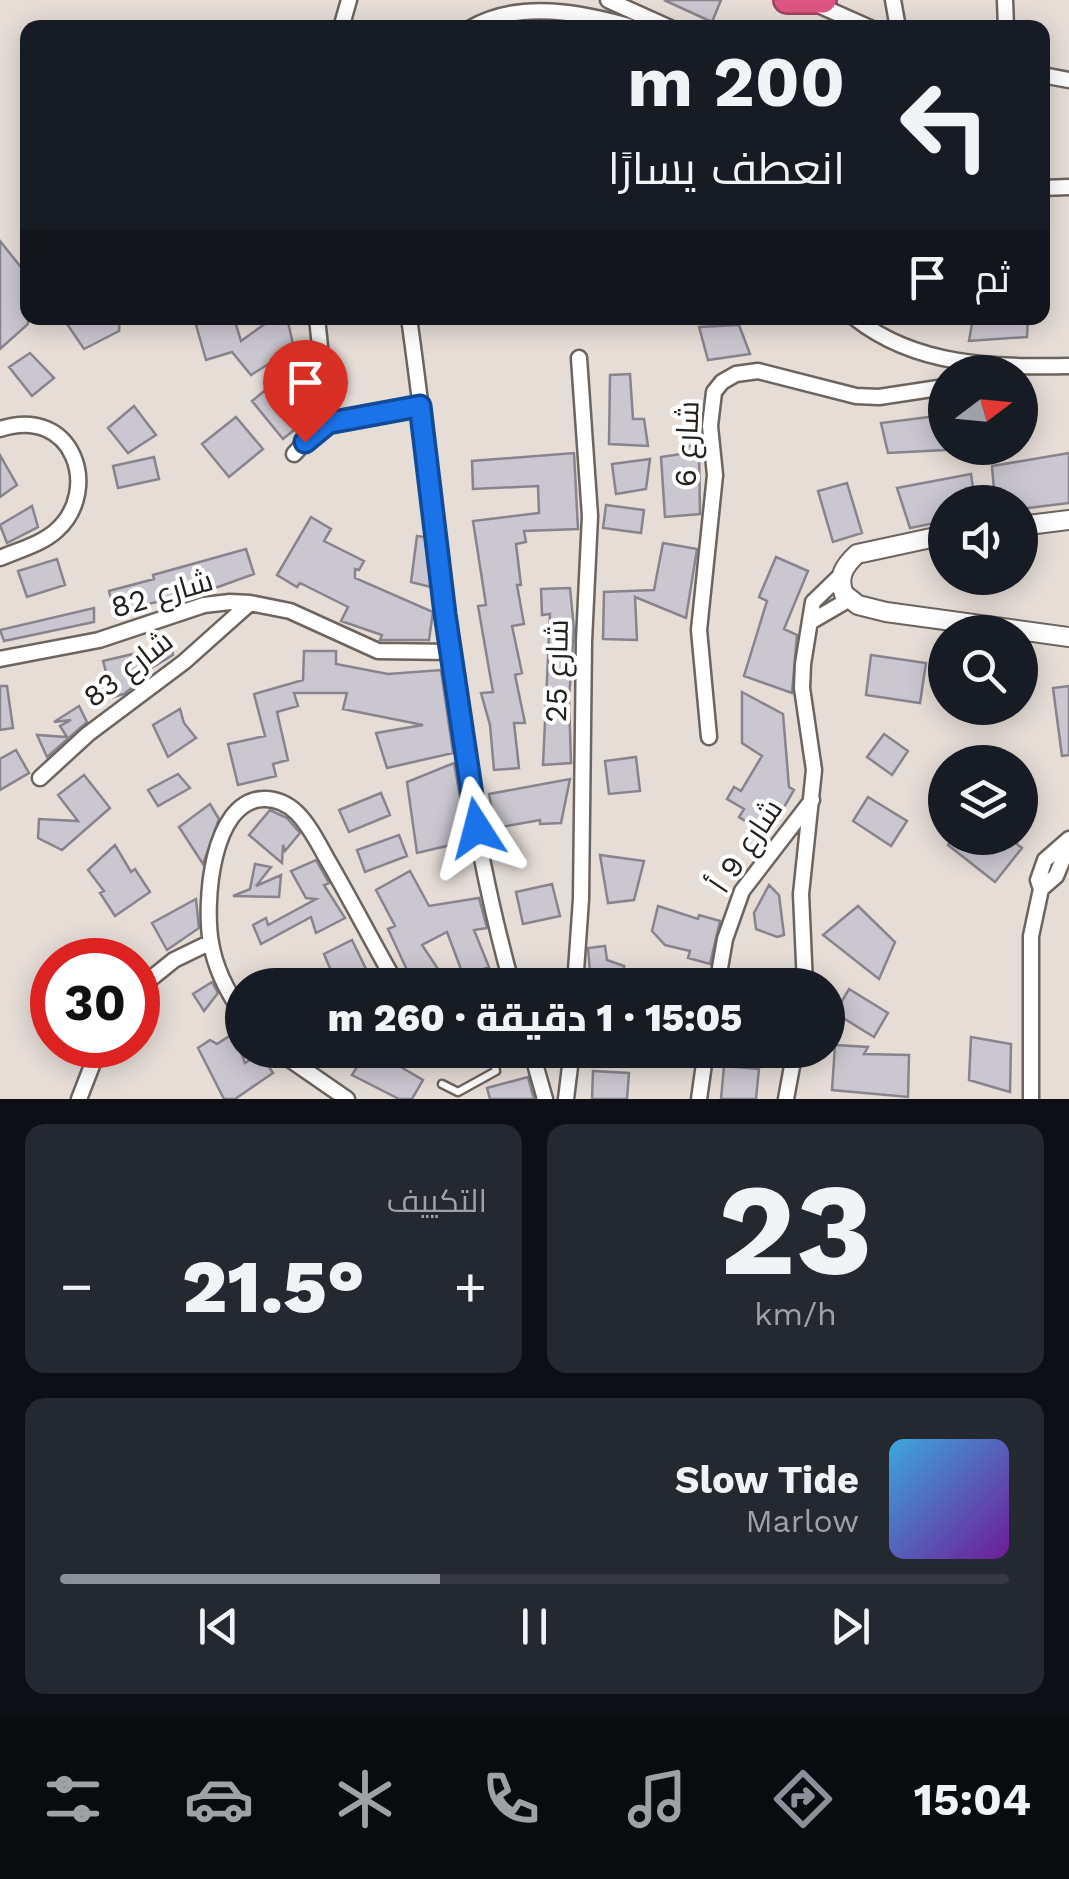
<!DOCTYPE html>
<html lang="ar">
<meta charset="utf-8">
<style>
body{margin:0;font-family:"Work Sans",Cairo,sans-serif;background:#242831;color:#f1f3f6;direction:rtl;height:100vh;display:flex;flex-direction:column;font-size:38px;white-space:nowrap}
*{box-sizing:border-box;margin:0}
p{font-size:32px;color:#9ea1a6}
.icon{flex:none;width:55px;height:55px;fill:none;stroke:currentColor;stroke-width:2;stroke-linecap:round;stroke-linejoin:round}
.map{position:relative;height:1099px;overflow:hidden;direction:ltr}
.sheet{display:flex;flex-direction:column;gap:25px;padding:25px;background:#0d0f14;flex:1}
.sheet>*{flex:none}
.hud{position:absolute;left:20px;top:20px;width:1030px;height:305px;border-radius:20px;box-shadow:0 5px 25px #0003;direction:rtl;background:#171b24;color:#f1f3f6;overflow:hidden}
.needle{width:65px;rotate:74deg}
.buttons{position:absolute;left:928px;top:355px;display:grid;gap:20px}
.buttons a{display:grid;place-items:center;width:110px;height:110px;border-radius:50%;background:#171b24;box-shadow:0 5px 25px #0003;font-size:50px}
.speed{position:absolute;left:30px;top:938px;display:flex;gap:20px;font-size:50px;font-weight:700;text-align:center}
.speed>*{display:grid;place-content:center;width:130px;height:130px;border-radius:50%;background:#171b24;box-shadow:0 5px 25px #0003;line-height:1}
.speed .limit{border:15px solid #d22;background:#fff;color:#111}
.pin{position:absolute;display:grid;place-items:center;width:85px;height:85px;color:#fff;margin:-102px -42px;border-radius:50% 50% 50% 0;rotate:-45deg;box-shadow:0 0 10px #0007}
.pin .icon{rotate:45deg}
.me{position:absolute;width:110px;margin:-55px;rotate:351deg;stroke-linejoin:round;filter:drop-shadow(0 0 8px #0008)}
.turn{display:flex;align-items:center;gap:35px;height:210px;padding:0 40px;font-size:45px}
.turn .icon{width:130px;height:130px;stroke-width:2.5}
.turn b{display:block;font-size:70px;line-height:85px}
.then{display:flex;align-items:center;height:95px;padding:0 40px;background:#0003;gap:20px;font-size:38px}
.big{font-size:75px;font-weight:800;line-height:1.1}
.sheet .widget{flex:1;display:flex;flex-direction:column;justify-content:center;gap:15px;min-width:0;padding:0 35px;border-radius:20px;background:#242831}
.sheet .dial{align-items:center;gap:0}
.dial b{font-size:130px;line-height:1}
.song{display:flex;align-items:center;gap:30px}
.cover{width:120px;height:120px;border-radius:15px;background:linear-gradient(135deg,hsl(200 70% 55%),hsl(280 70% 35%))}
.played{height:10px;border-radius:5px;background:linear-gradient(90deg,#8c9099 40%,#363941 40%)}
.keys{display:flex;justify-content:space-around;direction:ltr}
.heat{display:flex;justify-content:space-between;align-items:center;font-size:55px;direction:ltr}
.sheet .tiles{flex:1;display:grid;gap:25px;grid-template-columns:1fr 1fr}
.widget:last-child{grid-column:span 2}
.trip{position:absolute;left:225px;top:968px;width:620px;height:100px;border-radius:50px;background:#171b24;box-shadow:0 5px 25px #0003;font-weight:800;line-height:100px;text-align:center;direction:rtl}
.tab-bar{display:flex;height:160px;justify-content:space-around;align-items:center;background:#090b0e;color:#9ea1a6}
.tab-bar .icon{width:70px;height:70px}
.tab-bar .selected{color:#8c9099}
.tab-bar b{font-size:45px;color:#f1f3f6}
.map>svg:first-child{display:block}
.building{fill:#cbc7d0;stroke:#88848d;stroke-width:2.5}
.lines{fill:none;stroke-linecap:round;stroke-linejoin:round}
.lane-casing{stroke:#6c645e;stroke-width:11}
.street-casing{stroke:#6c645e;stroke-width:19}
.secondary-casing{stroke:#6c645e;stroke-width:22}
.highway-casing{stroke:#9d4360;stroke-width:30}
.lane{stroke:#fff;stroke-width:6}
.street{stroke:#fff;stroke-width:14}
.secondary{stroke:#fff;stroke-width:18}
.highway{stroke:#de5683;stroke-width:25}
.route-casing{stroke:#114b97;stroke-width:25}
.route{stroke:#1a73e8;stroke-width:18}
.labels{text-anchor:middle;stroke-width:8;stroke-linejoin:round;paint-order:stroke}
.street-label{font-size:30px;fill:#24211e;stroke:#fff}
</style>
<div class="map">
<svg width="1069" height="1099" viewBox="0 0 1069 1099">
<rect width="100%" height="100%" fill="#e6ddd7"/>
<path class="building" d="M664 0H721L712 22Z
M0 241 20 266 28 261V324L0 349Z
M63 318H120L119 331 84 349Z
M211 318H234L241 341 273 318H287L294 348 251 375 232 352 206 360 196 325Z
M973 318H1028L1027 337 969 341Z
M739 325 750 354 708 360 699 327Z
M30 353 54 378 32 396 9 367Z
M298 372 311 388 303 395 316 412 283 439 252 401 284 375 288 380Z
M630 374 633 419H644L648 446 609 444 610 375Z
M134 406 156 435 128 453 108 428Z
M945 415V450L888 453 881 423Z
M236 417 263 449 229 477 202 444Z
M680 445 699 447 700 514 665 517 661 457 681 454Z
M574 453 578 529 524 531 526 542 516 544 521 585H517L524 624 512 626 522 673 515 675 525 723H514L519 768 494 770 490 725 481 693 493 692 478 606 486 605 473 521 539 513 538 486 473 489 472 461Z
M1069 453V503L1020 509V502H995L992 466Z
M0 455 17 485 0 497Z
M154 457 159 479 118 488 113 466Z
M650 459 646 489 616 494 612 464Z
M971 474 975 502H945V521L910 528 897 488Z
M847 483 862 533 833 542 818 491Z
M606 505 644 510 641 533 603 528Z
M32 506 38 527 7 543 0 525Z
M311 517 331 529 324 541 364 561 359 570 355 569V578L433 612 429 640H380L382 635 341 621 348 607 300 583 297 587 277 575Z
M417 536 425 537 431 587 411 582Z
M663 543 697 549 686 618 635 597 637 640 603 639 604 592 654 590Z
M246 549 254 574 218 587 144 605 146 609 116 618 109 591 154 579 153 575Z
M776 557 808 571 784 629 797 635 792 693 744 676 767 601 759 597Z
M57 559 65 585 27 597 18 571Z
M570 588 574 629 569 699 571 763 543 765 550 614 542 615 541 589Z
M94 608V622L4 641 0 630Z
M171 645 173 655 132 680 134 686 124 694 113 697 103 661Z
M304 651H336V664L388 674 441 670 453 753 387 768 376 733 423 725 343 709 347 693H294L298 706 277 712 288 760 273 764 276 776 238 785 228 744 265 736 254 694 303 680Z
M871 655 926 663 920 703 866 695Z
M0 686H7L13 728 0 730Z
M1069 686V755L1062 756 1053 688Z
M742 692 783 714 789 787 794 790 768 835 739 817 744 809 727 799 734 787 741 791 762 756 742 743Z
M79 706 87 722 47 757 37 735 67 737 60 726 71 720 54 722Z
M180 709 184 723 196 738 168 757 153 725Z
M884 734 908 751 892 775 867 757Z
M16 750 29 773 0 790V759Z
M636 757 640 791 609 794 605 761Z
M454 763 468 841 417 853 407 782Z
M178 774 190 788 158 806 148 790Z
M84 775 110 808 62 850 38 838 39 819 78 821 58 795Z
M570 779 561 823 540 824V820L496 828 489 794Z
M381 793 390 815 349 832 339 810Z
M868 797 907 821 891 846 853 821Z
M210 804 219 819 203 864 179 827Z
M270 810 287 818 300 833 285 851 283 845 282 863 249 835Z
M399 835 407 856 365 872 357 850Z
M954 838H1009L1022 848 995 882 948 845Z
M115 845 131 872 135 869 150 892 115 916 100 893 104 891 88 870Z
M600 855 644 861 634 900 608 903Z
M316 860 329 883 324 885 345 918 316 933 311 917 261 944 253 925 266 918 268 925 316 899 306 898 291 871Z
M255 864 271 867 256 886 281 875 279 897 233 896 250 889Z
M410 871 429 906 479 898 487 928 474 930 489 967 464 977 447 932 422 945 438 969 432 973 440 985H414L388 929 395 926 376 890Z
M552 884 560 916 523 924 516 892Z
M769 885 779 895 784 935 777 937 756 929 754 913Z
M196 899 199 928 167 950 152 923Z
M658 906 698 919 699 915 720 921 710 964 688 958 690 951 665 945 652 931Z
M858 906 895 942 879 979 823 935Z
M352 940 366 969 333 985H306L332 973 324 954Z
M605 946 607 960 624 966 625 985H591L588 948Z
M212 982 218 993 204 1011 193 994Z
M849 989 888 1013 874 1037 835 1013Z
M234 1033 245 1063 260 1053 273 1073 235 1099H224L198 1048 210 1040 217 1044Z
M971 1037 1011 1044 1010 1092 969 1080Z
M835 1045 868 1047 864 1054 909 1055 908 1097 832 1090Z
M367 1050H381L391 1056 389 1060 423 1080 412 1099H399L352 1075Z
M724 1066 759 1069 756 1099H721Z
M593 1071 629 1073 627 1099H592Z
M528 1077 534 1099H490L487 1088Z"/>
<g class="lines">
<defs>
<path id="lane" d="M442 1084 458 1092 496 1071 491 1050"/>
<path id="street" d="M608 0 670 28
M893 0 898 28
M1005 0 1006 28
M814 3 870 28
M341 28 349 0
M471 28C519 0 582 12 635 28
M1042 75 1069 80
M1042 188 1069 187
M317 318 328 423
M409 318C441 540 451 768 512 985
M855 318C917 367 994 367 1069 366
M0 429C74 405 101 490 57 530 42 544 19 550 0 558
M294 454 315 431 328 423 421 406
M812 621 848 600
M0 659 99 640 204 605 230 602 250 603 290 611 378 651 451 652
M709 737 699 630 715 475 710 426 714 392 722 382 736 374 758 371 856 396 879 397 945 387
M40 778 88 734 184 662 250 603
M1041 889 1056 876 1069 845
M575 985 581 899 584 641 590 516 579 358
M717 985 725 939 742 891 812 800
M805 985 801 894 814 770 802 688 803 664 813 602 841 575
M138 989 174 960 211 942
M242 1013C228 993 215 967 211 943 204 904 211 801 263 799 275 798 288 804 297 813 311 827 320 847 330 864 353 904 374 945 397 985
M276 1050 347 1099
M531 1050 545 1099
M79 1099 100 1045
M566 1099 572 1050
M699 1099 706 1050
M786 1099 795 1050
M1031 1099V936L1041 889 1038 880 1045 860 1069 839"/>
<path id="secondary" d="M1020 526 1069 520
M945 535 857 554C844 566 837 577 844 594L858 605 886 612 1069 637"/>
<path id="highway" d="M787 0H823"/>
</defs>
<use href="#lane" class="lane-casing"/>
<use href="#street" class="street-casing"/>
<use href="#secondary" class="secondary-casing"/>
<use href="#highway" class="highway-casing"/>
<use href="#lane" class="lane"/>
<use href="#street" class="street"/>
<use href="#secondary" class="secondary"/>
<use href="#highway" class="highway"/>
</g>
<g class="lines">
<defs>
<path id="route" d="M305 442 328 423 420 406 445 614 477 828"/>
</defs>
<use href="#route" class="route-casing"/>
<use href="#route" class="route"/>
</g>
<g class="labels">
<g class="street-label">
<text transform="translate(687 444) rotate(-88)" y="10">شارع 6</text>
<text transform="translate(162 594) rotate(-16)" y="10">شارع 82</text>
<text transform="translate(128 669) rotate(-38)" y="10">شارع 83</text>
<text transform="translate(557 671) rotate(-89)" y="10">شارع 25</text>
<text transform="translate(746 846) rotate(-56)" y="10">شارع 9 أ</text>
</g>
</g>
</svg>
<div class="buttons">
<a><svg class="needle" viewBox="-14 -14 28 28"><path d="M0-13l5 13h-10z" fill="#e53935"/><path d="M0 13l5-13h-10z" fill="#9ea1a6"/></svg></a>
<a><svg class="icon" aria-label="sound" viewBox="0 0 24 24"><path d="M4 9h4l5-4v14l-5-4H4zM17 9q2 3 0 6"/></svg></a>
<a><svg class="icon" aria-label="search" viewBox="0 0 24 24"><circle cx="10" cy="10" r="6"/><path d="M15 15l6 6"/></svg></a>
<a><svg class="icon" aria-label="layers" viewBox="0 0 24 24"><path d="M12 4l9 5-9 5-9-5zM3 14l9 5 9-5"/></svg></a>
</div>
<div class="speed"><div class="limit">30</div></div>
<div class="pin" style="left:305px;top:442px;background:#d93025"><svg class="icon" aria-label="arrive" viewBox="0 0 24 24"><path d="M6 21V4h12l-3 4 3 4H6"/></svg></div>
<svg class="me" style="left:477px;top:828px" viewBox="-20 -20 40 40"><path d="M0-17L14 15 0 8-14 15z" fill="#1a73e8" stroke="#fff" stroke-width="4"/></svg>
<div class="trip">15:05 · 1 دقيقة · 260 m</div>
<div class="hud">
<div class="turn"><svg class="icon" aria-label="left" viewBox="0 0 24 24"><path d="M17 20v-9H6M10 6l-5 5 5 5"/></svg><div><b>200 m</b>انعطف يسارًا</div></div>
<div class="then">ثم<svg class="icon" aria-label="arrive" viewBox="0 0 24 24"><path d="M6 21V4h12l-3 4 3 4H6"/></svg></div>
</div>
</div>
<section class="sheet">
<div class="tiles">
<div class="widget dial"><b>23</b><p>km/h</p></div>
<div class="widget"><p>التكييف</p>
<div class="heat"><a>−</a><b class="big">21.5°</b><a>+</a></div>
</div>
<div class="widget">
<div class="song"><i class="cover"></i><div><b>Slow Tide</b><p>Marlow</p></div></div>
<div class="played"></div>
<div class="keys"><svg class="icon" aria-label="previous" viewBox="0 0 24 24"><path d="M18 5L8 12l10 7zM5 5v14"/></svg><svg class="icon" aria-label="pause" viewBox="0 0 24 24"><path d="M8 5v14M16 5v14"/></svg><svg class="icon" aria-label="next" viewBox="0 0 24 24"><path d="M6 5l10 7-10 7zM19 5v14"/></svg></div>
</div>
</div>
</section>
<nav class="tab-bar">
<b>15:04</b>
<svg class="icon selected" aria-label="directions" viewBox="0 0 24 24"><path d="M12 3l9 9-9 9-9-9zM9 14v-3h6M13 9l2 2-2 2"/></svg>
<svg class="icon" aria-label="music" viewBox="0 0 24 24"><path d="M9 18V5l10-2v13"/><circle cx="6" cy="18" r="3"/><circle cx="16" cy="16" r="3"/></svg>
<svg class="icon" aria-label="phone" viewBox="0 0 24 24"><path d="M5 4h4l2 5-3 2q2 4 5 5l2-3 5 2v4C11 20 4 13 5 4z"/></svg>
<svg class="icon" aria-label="climate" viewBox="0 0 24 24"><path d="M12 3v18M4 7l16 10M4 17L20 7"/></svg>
<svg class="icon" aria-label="car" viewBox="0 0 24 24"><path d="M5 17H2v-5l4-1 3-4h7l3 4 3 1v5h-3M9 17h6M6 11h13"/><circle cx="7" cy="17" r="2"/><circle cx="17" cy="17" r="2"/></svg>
<svg class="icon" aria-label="filters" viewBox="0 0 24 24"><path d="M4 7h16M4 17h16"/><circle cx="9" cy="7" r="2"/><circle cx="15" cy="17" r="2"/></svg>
</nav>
